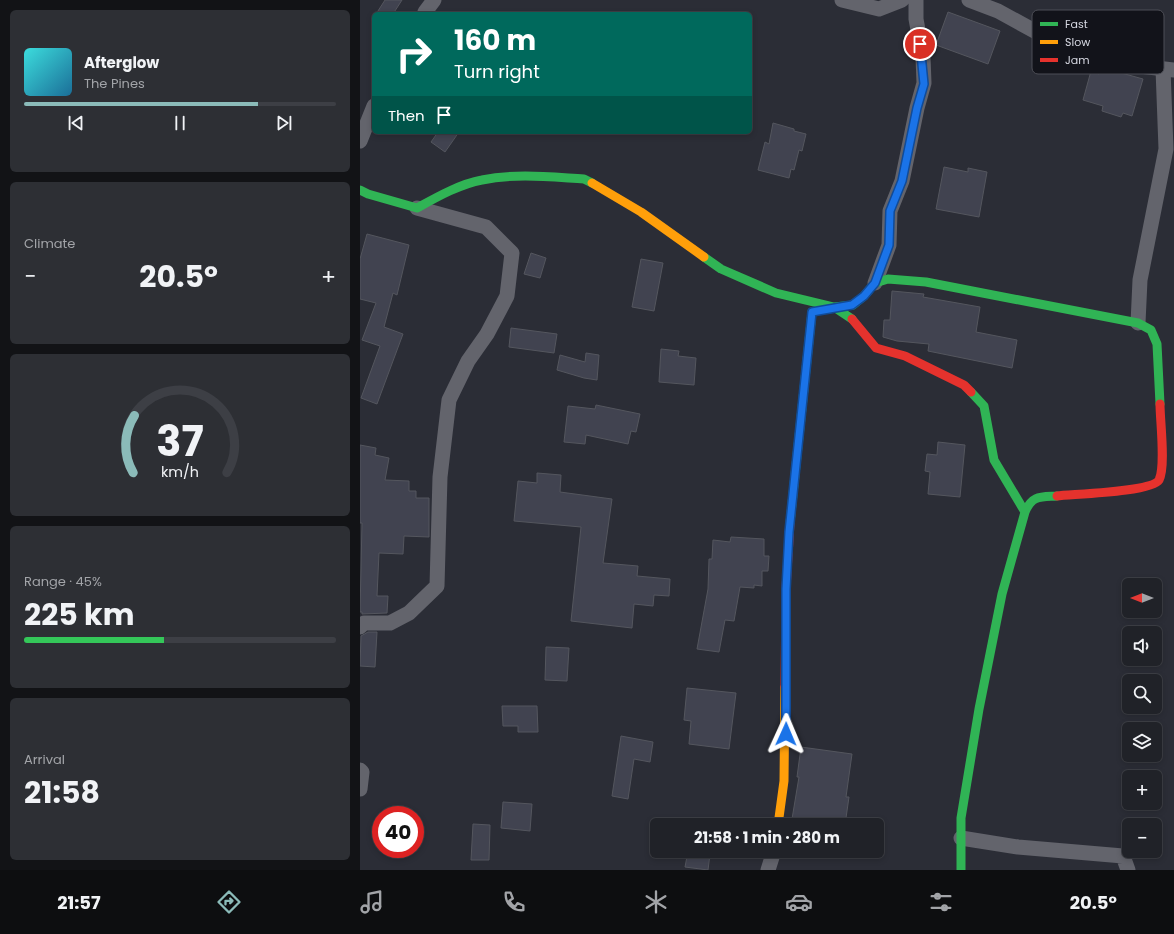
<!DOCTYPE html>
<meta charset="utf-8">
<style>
body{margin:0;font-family:Poppins,sans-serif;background:#2d2f34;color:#f1f3f6;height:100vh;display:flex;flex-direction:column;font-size:15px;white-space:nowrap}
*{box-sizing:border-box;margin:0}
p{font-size:13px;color:#a2a4a8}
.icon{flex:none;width:22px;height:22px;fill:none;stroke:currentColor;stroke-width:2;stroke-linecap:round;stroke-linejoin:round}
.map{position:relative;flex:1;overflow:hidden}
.side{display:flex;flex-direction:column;gap:10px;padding:10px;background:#121316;width:360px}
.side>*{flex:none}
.top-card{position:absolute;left:12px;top:12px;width:380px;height:122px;border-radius:6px;box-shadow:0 2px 6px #0003,0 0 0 1px #3d3f45;background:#00695c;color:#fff;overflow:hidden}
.needle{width:26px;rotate:270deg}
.controls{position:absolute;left:762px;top:578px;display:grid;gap:8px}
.controls a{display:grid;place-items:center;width:40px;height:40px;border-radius:6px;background:#202228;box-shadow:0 2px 6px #0003,0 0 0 1px #3d3f45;font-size:20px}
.speed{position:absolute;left:12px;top:806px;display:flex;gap:8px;font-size:20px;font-weight:700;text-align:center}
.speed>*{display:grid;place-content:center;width:52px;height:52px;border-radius:50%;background:#202228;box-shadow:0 2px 6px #0003,0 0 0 1px #3d3f45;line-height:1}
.speed .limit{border:6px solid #d22;background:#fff;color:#111}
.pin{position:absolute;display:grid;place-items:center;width:34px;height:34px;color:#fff;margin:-17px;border:2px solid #fff;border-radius:50%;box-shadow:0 1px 4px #0007}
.me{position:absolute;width:44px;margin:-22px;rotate:1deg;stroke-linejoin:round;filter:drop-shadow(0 0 3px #0008)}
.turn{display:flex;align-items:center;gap:14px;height:84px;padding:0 16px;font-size:18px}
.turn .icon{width:52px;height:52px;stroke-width:2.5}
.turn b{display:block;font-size:28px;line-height:34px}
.then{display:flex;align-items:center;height:38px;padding:0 16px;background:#0003;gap:8px;font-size:15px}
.big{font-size:30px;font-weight:700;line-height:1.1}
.side .widget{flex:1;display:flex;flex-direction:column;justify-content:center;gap:6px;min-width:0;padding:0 14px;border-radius:6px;background:#2d2f34}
.side .dial{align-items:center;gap:0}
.dial svg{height:104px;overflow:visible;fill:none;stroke:#3d3f45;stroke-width:7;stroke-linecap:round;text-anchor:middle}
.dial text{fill:#f1f3f6;stroke:none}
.song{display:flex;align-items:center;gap:12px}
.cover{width:48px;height:48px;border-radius:6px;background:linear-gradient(135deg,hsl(180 70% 55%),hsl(200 70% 35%))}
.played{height:4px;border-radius:2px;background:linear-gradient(90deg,#8bbbb9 75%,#3d3f45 75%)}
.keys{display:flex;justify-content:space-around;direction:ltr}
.heat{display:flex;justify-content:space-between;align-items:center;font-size:22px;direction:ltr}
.charge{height:6px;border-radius:3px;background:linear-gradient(90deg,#34c759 45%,#3d3f45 0)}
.trip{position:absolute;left:290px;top:818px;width:234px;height:40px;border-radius:6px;background:#202228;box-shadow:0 2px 6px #0003,0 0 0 1px #3d3f45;font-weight:700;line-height:40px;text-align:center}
.tab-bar{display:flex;height:64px;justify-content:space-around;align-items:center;background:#0d0e10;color:#a2a4a8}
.tab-bar .icon{width:28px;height:28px}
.tab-bar .selected{color:#8bbbb9}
.tab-bar b{font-size:18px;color:#f1f3f6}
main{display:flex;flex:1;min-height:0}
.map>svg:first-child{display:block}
.building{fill:#414350;stroke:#54565e}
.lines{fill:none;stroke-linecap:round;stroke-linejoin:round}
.street{stroke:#63646c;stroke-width:15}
.fast{stroke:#30b455;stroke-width:9}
.slow{stroke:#ff9f0a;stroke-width:9}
.jam{stroke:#e5322d;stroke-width:9}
.route-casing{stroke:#114b97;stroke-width:10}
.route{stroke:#1a73e8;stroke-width:7}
.key{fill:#12131a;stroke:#4d4e56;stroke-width:1}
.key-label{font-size:11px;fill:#d7d9e3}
</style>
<main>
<section class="side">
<div class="widget">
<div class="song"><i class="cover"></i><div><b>Afterglow</b><p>The Pines</p></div></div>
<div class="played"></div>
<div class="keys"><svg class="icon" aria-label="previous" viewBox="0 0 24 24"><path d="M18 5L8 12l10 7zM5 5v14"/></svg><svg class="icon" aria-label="pause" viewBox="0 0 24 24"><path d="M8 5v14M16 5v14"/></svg><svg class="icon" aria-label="next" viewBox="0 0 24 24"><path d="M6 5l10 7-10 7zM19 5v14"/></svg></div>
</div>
<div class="widget"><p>Climate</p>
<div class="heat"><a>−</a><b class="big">20.5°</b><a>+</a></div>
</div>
<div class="widget dial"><svg viewBox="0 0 100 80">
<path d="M14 69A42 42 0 1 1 86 69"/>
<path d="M14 69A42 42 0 0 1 15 25" stroke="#8bbbb9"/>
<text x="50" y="56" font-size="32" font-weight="700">37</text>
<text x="50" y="72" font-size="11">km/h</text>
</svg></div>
<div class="widget"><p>Range · 45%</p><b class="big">225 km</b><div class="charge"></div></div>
<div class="widget"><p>Arrival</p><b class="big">21:58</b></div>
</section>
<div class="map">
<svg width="814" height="870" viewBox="0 0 814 870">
<rect width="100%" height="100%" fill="#2b2d36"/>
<path class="building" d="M25 0H42L33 14H16Z
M588 12 640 31 628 64 576 45Z
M740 67 783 79 772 116 763 113 761 117 742 111 743 106 723 100 731 71 739 74Z
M413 123 434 129V131L446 134 442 151 439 150 434 170 431 169 429 178 398 170 405 142 409 144Z
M78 132H99L85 152 71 142Z
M584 167 608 172V168L627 172 619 217 576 209Z
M7 234 49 245 37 295 33 293 24 327 43 334 17 404 1 398 20 346 2 340 16 303 0 299V259Z
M171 253 186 258 180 278 164 274Z
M281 259 303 263 294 311 272 307Z
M532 291 564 294 563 297 620 307 616 332 657 340 652 368 568 351 569 344 537 341 523 337 524 320H530Z
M151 328 197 334 194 353 149 347Z
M301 349 319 351 318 356 336 358 334 385 299 382Z
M226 353 239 355 237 380 224 378 197 370 200 355 225 362Z
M236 405 280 414 276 432 271 431 268 444 226 435 225 444 204 442 208 406 235 409Z
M578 442 605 445 600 497 568 494 570 472 565 471 567 454 577 455Z
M0 445 16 448 15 455 29 458 25 480 49 481V491H56V498H69V537L44 536 43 554 19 553 17 596H28L27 613 2 614V612H0L2 523H0Z
M177 473 201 475 200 492 252 499 243 563 278 566 277 576 310 579 309 596 294 595 293 606 274 604 272 628 211 621 221 527 154 521 158 481 177 483Z
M371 537 404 539V556H409L408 571H402V586L394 585V588L380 587 374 621 365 620 359 652 337 649 348 589 349 559H352L353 540 370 542Z
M8 632H17L15 667 0 666 1 636Z
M186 647 209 648 207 681 185 680Z
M327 688 376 693 369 749 329 744 331 721 324 720Z
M142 706H177L178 732H158V726H143Z
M261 736 293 742 290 762 274 759 268 799 252 796Z
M441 747 492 754 486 797H489L485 825H441L442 821 432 819 439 777H437Z
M143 802 172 804 170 831 141 828Z
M113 824 130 825 129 860H111Z
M328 851 350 854 348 870 325 867Z"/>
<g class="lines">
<path class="street" d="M482 0 519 9 542 0
M609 0 638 11 713 52 771 65 814 70
M65 14V12L74 0
M0 141 14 106
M515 283 529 245 530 211 542 181 557 108 564 83 563 57 556 19V0
M778 323 780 280 806 149 803 69
M0 627 4 623H30L49 613 77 586 80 477 89 400 108 361 127 334 147 296 152 253 126 227 57 208
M0 770 2 772 0 789
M601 838 658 847 763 856 768 870
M408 870 414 851"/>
<path class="fast" d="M0 190 8 194 57 208C77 197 100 184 122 180 156 173 190 177 224 179L232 183
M344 257 361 269 416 293 474 307 493 305 504 296 515 283 528 279 566 282 778 323 791 330 797 344 800 404
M611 392 624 406 634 460 665 512
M430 523 452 312 474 307 492 319
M601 870V818L619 709 642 594 665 512C672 495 681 497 697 496"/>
<path class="slow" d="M232 183 281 212 344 257
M418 825 424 781 425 687"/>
<path class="jam" d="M492 319 516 348 545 356 604 385 611 392
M697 496C714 494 792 492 799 480 806 467 800 421 800 404
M425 687 426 589 430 523"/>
</g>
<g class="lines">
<defs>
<path id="route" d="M426 734V589L429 532 452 312 492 305 504 296 515 283 529 245 530 211 542 181 557 108 564 84 560 44"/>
</defs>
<use href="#route" class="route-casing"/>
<use href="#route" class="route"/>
</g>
<rect x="672" y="10" width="132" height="64" rx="6" class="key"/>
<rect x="680" y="22" width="18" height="4" fill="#30b455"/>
<rect x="680" y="40" width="18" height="4" fill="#ff9f0a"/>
<rect x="680" y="58" width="18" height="4" fill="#e5322d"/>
<g class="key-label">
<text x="705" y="28">Fast</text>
<text x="705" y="46">Slow</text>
<text x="705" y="64">Jam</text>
</g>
</svg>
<div class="controls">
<a><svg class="needle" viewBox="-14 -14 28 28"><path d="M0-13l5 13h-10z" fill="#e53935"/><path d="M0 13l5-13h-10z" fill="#a2a4a8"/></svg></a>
<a><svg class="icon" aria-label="sound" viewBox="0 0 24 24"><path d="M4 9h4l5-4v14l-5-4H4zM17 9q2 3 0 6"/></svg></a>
<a><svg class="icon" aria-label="search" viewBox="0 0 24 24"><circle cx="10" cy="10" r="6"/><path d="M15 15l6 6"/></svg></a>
<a><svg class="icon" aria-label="layers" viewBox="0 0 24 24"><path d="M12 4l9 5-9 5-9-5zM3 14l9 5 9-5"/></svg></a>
<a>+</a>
<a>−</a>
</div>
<div class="speed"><div class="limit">40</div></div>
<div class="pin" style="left:560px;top:44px;background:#d93025"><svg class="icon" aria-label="arrive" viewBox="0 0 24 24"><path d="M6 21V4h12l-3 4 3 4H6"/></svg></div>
<svg class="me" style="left:426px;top:734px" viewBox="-20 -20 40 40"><path d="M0-17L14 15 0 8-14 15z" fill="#1a73e8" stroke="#fff" stroke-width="4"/></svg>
<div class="trip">21:58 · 1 min · 280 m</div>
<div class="top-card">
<div class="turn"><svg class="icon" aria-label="right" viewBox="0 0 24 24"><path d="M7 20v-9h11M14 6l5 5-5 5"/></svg><div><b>160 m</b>Turn right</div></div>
<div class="then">Then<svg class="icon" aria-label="arrive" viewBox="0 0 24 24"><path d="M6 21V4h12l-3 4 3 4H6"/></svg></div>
</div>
</div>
</main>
<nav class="tab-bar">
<b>21:57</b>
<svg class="icon selected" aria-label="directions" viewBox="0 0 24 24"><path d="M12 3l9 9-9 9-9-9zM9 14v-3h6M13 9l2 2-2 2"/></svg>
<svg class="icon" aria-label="music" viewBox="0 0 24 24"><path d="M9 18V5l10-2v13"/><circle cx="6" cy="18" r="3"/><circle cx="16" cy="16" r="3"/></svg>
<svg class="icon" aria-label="phone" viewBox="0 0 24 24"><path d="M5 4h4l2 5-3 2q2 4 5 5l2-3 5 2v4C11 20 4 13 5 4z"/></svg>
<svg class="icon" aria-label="climate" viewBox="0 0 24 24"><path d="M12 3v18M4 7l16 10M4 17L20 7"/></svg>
<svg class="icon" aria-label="car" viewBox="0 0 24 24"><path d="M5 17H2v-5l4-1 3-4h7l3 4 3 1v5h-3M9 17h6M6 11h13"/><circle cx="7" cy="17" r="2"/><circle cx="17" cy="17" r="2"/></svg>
<svg class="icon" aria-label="filters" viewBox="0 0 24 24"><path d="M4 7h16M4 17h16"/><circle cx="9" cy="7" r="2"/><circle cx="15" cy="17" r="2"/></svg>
<b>20.5°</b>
</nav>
